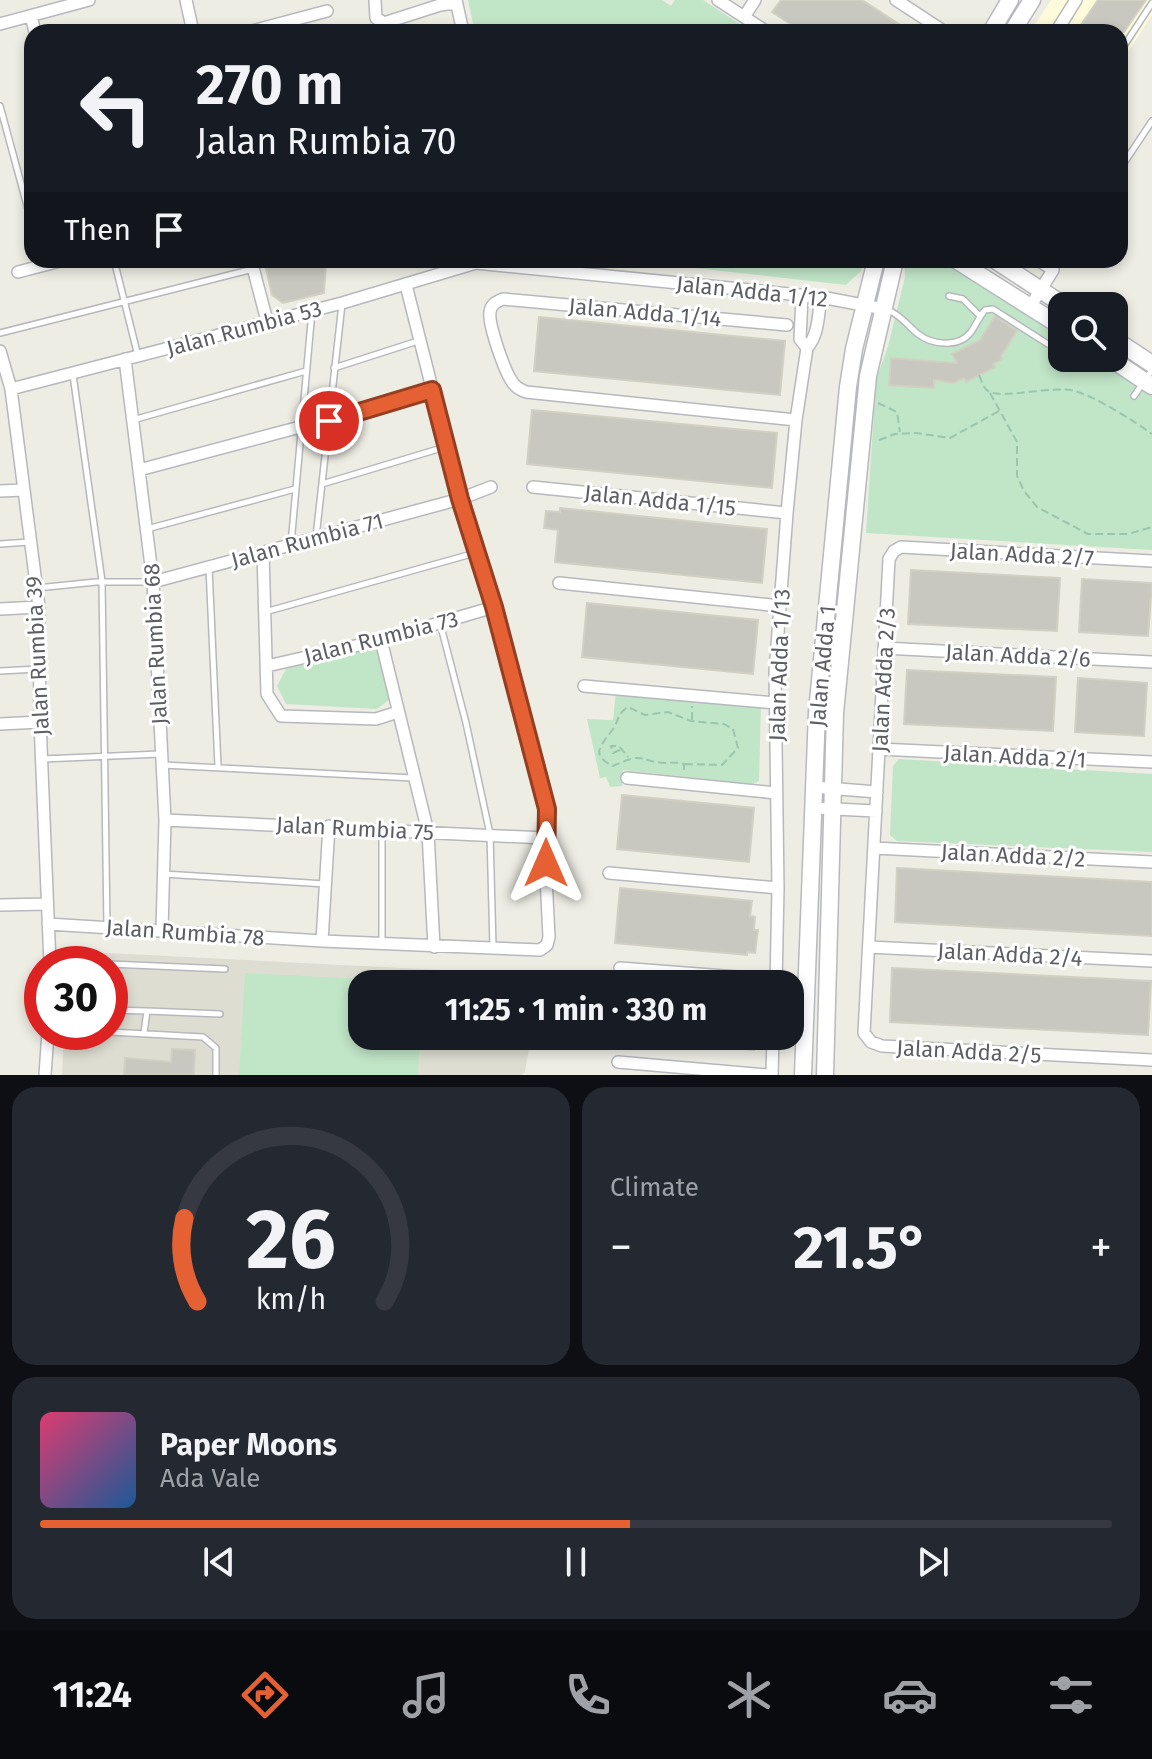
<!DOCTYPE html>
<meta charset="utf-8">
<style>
body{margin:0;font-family:"Fira Sans",sans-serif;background:#242831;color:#f1f3f6;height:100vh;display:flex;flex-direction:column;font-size:30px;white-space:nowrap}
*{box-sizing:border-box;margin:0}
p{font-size:26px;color:#9ea1a6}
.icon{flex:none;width:44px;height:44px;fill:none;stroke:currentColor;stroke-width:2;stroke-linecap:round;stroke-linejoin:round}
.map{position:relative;height:1075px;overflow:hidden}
.drawer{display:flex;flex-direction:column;gap:12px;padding:12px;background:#0d0f14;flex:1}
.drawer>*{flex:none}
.hud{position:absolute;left:24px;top:24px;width:1104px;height:244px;border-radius:24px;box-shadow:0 4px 12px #0003;background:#171b24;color:#f1f3f6;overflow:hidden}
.controls{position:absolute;left:1048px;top:292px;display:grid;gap:16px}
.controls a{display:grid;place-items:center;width:80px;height:80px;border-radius:16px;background:#171b24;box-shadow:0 4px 12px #0003;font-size:40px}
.speed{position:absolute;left:24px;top:946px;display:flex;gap:16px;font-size:40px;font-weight:700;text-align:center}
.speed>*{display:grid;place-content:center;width:104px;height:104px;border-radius:50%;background:#171b24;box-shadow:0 4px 12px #0003;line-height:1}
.speed .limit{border:12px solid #d22;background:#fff;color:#111}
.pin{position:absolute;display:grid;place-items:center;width:68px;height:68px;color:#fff;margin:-34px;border:4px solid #fff;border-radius:50%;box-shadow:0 2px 8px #0007}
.me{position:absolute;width:88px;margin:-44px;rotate:0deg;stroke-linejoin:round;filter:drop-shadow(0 0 6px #0008)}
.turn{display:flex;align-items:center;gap:28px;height:168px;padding:0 40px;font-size:36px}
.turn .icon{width:104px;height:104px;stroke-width:2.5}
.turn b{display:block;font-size:56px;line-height:68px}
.then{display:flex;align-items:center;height:76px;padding:0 40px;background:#0003;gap:16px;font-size:30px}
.big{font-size:60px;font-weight:700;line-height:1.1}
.drawer .tile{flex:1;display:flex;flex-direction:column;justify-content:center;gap:12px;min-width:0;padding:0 28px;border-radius:24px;background:#242831}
.drawer .dial{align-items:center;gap:0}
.dial svg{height:208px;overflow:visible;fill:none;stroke:#363941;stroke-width:7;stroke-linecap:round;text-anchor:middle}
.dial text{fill:#f1f3f6;stroke:none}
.song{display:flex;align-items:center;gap:24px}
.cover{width:96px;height:96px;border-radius:12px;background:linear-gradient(135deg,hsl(340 70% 55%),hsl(210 70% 35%))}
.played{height:8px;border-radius:4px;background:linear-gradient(90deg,#e56033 55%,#363941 55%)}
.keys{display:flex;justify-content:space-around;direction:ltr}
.heat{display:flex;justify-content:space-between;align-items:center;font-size:44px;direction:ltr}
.drawer .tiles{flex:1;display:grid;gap:12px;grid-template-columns:1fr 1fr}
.tile:last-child{grid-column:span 2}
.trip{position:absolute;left:348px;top:970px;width:456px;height:80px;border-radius:24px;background:#171b24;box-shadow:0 4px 12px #0003;font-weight:700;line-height:80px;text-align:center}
.tab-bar{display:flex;height:128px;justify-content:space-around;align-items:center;background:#090b0e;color:#9ea1a6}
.tab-bar .icon{width:56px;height:56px}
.tab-bar .on{color:#e56033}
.tab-bar b{font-size:36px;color:#f1f3f6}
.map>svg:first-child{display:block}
.commercial{fill:#fdfbda}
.education{fill:#deddd2}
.green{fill:#c1e5c7}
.building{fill:#c9c8c0;stroke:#d2d0c2;stroke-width:2}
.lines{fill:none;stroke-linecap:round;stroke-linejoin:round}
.lane-casing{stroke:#b6b8bd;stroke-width:8}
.street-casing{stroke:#b6b8bd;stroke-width:14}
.secondary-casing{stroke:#b7b9bf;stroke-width:19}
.path{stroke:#9ac6ae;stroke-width:2;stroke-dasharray:8 4;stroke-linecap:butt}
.lane{stroke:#fff;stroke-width:5}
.street{stroke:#fff;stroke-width:11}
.secondary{stroke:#fff;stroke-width:16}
.route-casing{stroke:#953e21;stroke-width:20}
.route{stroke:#e56033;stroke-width:14}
.labels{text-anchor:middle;stroke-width:6;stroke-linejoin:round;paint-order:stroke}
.street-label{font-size:22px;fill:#5c5e64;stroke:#fff}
</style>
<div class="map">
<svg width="1152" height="1075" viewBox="0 0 1152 1075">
<rect width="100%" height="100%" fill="#eeede4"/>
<path class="commercial" d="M1051 0H1152V15L1120 64V32H1030Z"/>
<path class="education" d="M67 951 541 975 539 984H362V1036H531L525 1072 522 1075H62L64 1032H110V964H66Z"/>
<path class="green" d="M468 0H662L671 6 675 0H703L752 32H475Z
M624 260H863L861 271 846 285Z
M904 260H942L1062 337V358H1095L1152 394V550L866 533 876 380 888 346 905 277Z
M369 647 378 651 390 699 377 709 286 704 277 686 286 669Z
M616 691 761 705 759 781 752 784 623 770 622 786 610 787 606 777 600 778 587 719 613 720Z
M899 759 1152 774V852L897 841 890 835 893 766Z
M245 973 423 982 362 984V1036H420L418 1075H239Z"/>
<path class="building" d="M781 0H862L911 32H803L772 12Z
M1098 0H1146L1124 32H1076Z
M264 260H326L324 293 283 303 272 295Z
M995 316 1017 331 1001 356 1002 359 993 364 995 367 966 382 964 378 954 383 934 380V388L889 385 891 358 957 363 952 354 980 340Z
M539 317 785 341 780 395 534 371Z
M532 410 777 433 772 488 527 464Z
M560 508 767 529 762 583 555 562 558 530 544 528 546 511 560 512Z
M911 570 1060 578 1057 631 908 624Z
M1082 579 1152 583 1148 636 1079 632Z
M587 603 758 620 753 674 582 657Z
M907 670 1056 677 1053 731 904 724Z
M1078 678 1147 683 1144 736 1075 732Z
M622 795 754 808 749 862 617 849Z
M897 868 1152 882V936L895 922Z
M620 888 752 901 750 916 755 917 754 930H758L755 953 747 952V955L615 943Z
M892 968 1151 981 1148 1035 890 1022Z
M676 1036H755L754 1050 676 1043Z
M172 1049 195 1050 194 1075H124L125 1058 171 1062Z"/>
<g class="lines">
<defs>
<path id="lane" d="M1120 52 1152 3
M0 106 32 224
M1120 169 1152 121
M114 260 138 356
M949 296 963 299 980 316
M888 310C902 316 907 325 918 334 932 345 959 348 971 332 976 325 979 317 985 310L993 309 1062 353
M0 333 253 269
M334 368 418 341
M73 375 102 581 107 927
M1134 396 1152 370
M133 420 306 371
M322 484 445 447
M147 529 295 489
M316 537 342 304
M0 544 29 542
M291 544 312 311
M209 568 218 766
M37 588 96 582H153
M265 612 475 553
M440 623 466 723 490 834 493 947
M0 671 38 669
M42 759 160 754
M163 765 413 778
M164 874 325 884
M382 942V832
M52 954 59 964
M110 964 225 969
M110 1010 147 1011 144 1033
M147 1011 220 1014
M110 1032 203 1037 216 1048V1075"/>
<path id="street" d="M186 0 193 32
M375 0 376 18 384 23 440 5 456 3
M456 0 463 32
M718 0 767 32
M896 0 945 32
M31 16 35 32
M744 17 755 0
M0 24 89 0
M248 32 327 11
M1056 32 1076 0
M251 260 267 321
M18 272 64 260
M802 297 800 339 807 348
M1030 307 1053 270 1038 260
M787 325 503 299C496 302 491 304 490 312 488 324 504 369 511 380 515 387 519 389 526 392L796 420
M0 351 11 389 39 607 40 722 50 964
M125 359 153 582 165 820 162 930
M11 389 342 303 476 263 821 297 884 309
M329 421 432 390
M139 470 300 427
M533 487 787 513
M0 491 23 490
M263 552 267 694 281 716 376 719 398 712
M1152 561 901 547 894 551 889 559 864 1033 871 1042 882 1046 1152 1060
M153 582 460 499 491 487
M559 583 780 606
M0 609 39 607
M381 640 428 832 434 947
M884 648 1152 662
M267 666 381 640 494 607
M584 686 775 703
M0 724 40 722
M879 749 1152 762
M627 778 776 793
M814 787 877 792
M814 808 876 811
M165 820 544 838
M874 848 1152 862
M609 873 778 888
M0 905 47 904
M48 924 322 941 540 950 547 945 549 937 544 838 547 809 494 607 460 499 406 285
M322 941 329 826
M869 947 1152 961
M620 968 776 980
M776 984 778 888 775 672 787 513 796 420 807 348C819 334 818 315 821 297
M618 1062 768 1075
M45 1075 48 1032
M772 1075 773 1036"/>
<path id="secondary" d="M991 32 1010 0
M1012 32 1032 0
M956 260 1062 327
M995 260 1065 306
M1114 339 1152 364
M1110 358 1152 386
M803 1075 817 712 848 387 854 349 876 260
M825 1075 835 713 868 376 895 260"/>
</defs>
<use href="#lane" class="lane-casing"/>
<use href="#street" class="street-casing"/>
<use href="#secondary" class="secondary-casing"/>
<path class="path" d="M979 375C982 381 983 388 988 391 1000 400 1053 385 1075 391 1096 397 1134 421 1152 434
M990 393 1017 442V476L1024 491 1037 507 1088 534H1128L1152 527
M878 403 897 412 900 432
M879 440 895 434 916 433 950 438 999 411
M692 720V706
M620 750 613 753 611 746H619L628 757
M684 770V764C678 762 672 763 665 763 636 761 646 751 613 766 588 754 603 744 613 729 619 720 617 714 628 707L645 715 668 712 691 721 724 724 733 729 738 748 722 765 684 764"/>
<use href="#lane" class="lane"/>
<use href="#street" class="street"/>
<use href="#secondary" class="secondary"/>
</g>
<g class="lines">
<defs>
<path id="route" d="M329 421 432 390 460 499 494 607 547 809 546 863"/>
</defs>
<use href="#route" class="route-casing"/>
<use href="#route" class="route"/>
</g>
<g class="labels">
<g class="street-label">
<text transform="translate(752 291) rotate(6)" y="8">Jalan Adda 1/12</text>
<text transform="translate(645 312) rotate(5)" y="8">Jalan Adda 1/14</text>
<text transform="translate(244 328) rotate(-15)" y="8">Jalan Rumbia 53</text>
<text transform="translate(660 500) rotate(6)" y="8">Jalan Adda 1/15</text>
<text transform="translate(307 540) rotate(-15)" y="8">Jalan Rumbia 71</text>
<text transform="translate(1022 554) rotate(3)" y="8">Jalan Adda 2/7</text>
<text transform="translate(381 637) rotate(-14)" y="8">Jalan Rumbia 73</text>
<text transform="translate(155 644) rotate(-93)" y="8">Jalan Rumbia 68</text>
<text transform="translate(1018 655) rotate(3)" y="8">Jalan Adda 2/6</text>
<text transform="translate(37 656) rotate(-93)" y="8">Jalan Rumbia 39</text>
<text transform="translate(779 665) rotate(-88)" y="8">Jalan Adda 1/13</text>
<text transform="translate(822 666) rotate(-85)" y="8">Jalan Adda 1</text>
<text transform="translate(883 680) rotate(-87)" y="8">Jalan Adda 2/3</text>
<text transform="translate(1015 756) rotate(3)" y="8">Jalan Adda 2/1</text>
<text transform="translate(355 828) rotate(3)" y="8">Jalan Rumbia 75</text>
<text transform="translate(1013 855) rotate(3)" y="8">Jalan Adda 2/2</text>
<text transform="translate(185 932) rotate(4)" y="8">Jalan Rumbia 78</text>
<text transform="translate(1010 954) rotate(3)" y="8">Jalan Adda 2/4</text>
<text transform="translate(969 1051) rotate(3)" y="8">Jalan Adda 2/5</text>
</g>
</g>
</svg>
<div class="controls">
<a><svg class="icon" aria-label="search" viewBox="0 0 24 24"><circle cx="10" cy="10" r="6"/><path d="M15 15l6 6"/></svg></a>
</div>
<div class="speed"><div class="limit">30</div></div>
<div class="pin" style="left:329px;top:421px;background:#d93025"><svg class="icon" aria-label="arrive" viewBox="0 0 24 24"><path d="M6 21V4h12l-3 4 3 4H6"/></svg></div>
<svg class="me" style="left:546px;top:863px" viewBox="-20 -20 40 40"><path d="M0-17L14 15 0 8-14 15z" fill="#e56033" stroke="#fff" stroke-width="4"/></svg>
<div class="trip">11:25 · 1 min · 330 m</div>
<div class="hud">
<div class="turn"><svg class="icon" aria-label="left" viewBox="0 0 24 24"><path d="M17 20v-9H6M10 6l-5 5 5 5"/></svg><div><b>270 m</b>Jalan Rumbia 70</div></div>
<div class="then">Then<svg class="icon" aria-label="arrive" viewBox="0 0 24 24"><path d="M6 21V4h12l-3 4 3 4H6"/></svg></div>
</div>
</div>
<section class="drawer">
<div class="tiles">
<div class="tile dial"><svg viewBox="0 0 100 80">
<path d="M14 69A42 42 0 1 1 86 69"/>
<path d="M14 69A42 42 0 0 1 9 37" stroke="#e56033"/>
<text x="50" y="56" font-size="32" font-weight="700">26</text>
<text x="50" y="72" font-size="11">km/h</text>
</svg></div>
<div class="tile"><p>Climate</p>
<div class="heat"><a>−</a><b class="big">21.5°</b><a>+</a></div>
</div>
<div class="tile">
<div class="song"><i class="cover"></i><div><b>Paper Moons</b><p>Ada Vale</p></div></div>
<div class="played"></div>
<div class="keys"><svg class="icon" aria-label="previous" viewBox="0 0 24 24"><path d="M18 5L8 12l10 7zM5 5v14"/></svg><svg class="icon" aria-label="pause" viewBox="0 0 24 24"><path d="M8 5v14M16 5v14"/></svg><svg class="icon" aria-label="next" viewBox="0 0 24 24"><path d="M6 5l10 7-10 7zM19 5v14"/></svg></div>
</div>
</div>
</section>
<nav class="tab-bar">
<b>11:24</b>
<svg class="icon on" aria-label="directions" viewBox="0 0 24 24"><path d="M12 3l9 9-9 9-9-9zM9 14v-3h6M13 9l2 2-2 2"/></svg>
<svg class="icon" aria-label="music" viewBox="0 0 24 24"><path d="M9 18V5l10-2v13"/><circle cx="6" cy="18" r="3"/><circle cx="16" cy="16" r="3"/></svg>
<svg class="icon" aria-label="phone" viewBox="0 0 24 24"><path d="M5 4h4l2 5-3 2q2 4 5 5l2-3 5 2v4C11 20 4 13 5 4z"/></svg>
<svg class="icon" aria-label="climate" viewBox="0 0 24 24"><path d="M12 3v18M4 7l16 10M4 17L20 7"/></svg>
<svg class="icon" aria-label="car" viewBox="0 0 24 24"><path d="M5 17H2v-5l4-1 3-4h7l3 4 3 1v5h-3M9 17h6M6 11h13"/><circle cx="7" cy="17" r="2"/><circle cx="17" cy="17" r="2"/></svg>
<svg class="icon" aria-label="filters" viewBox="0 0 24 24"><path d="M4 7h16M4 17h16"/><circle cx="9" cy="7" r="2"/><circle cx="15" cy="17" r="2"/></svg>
</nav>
